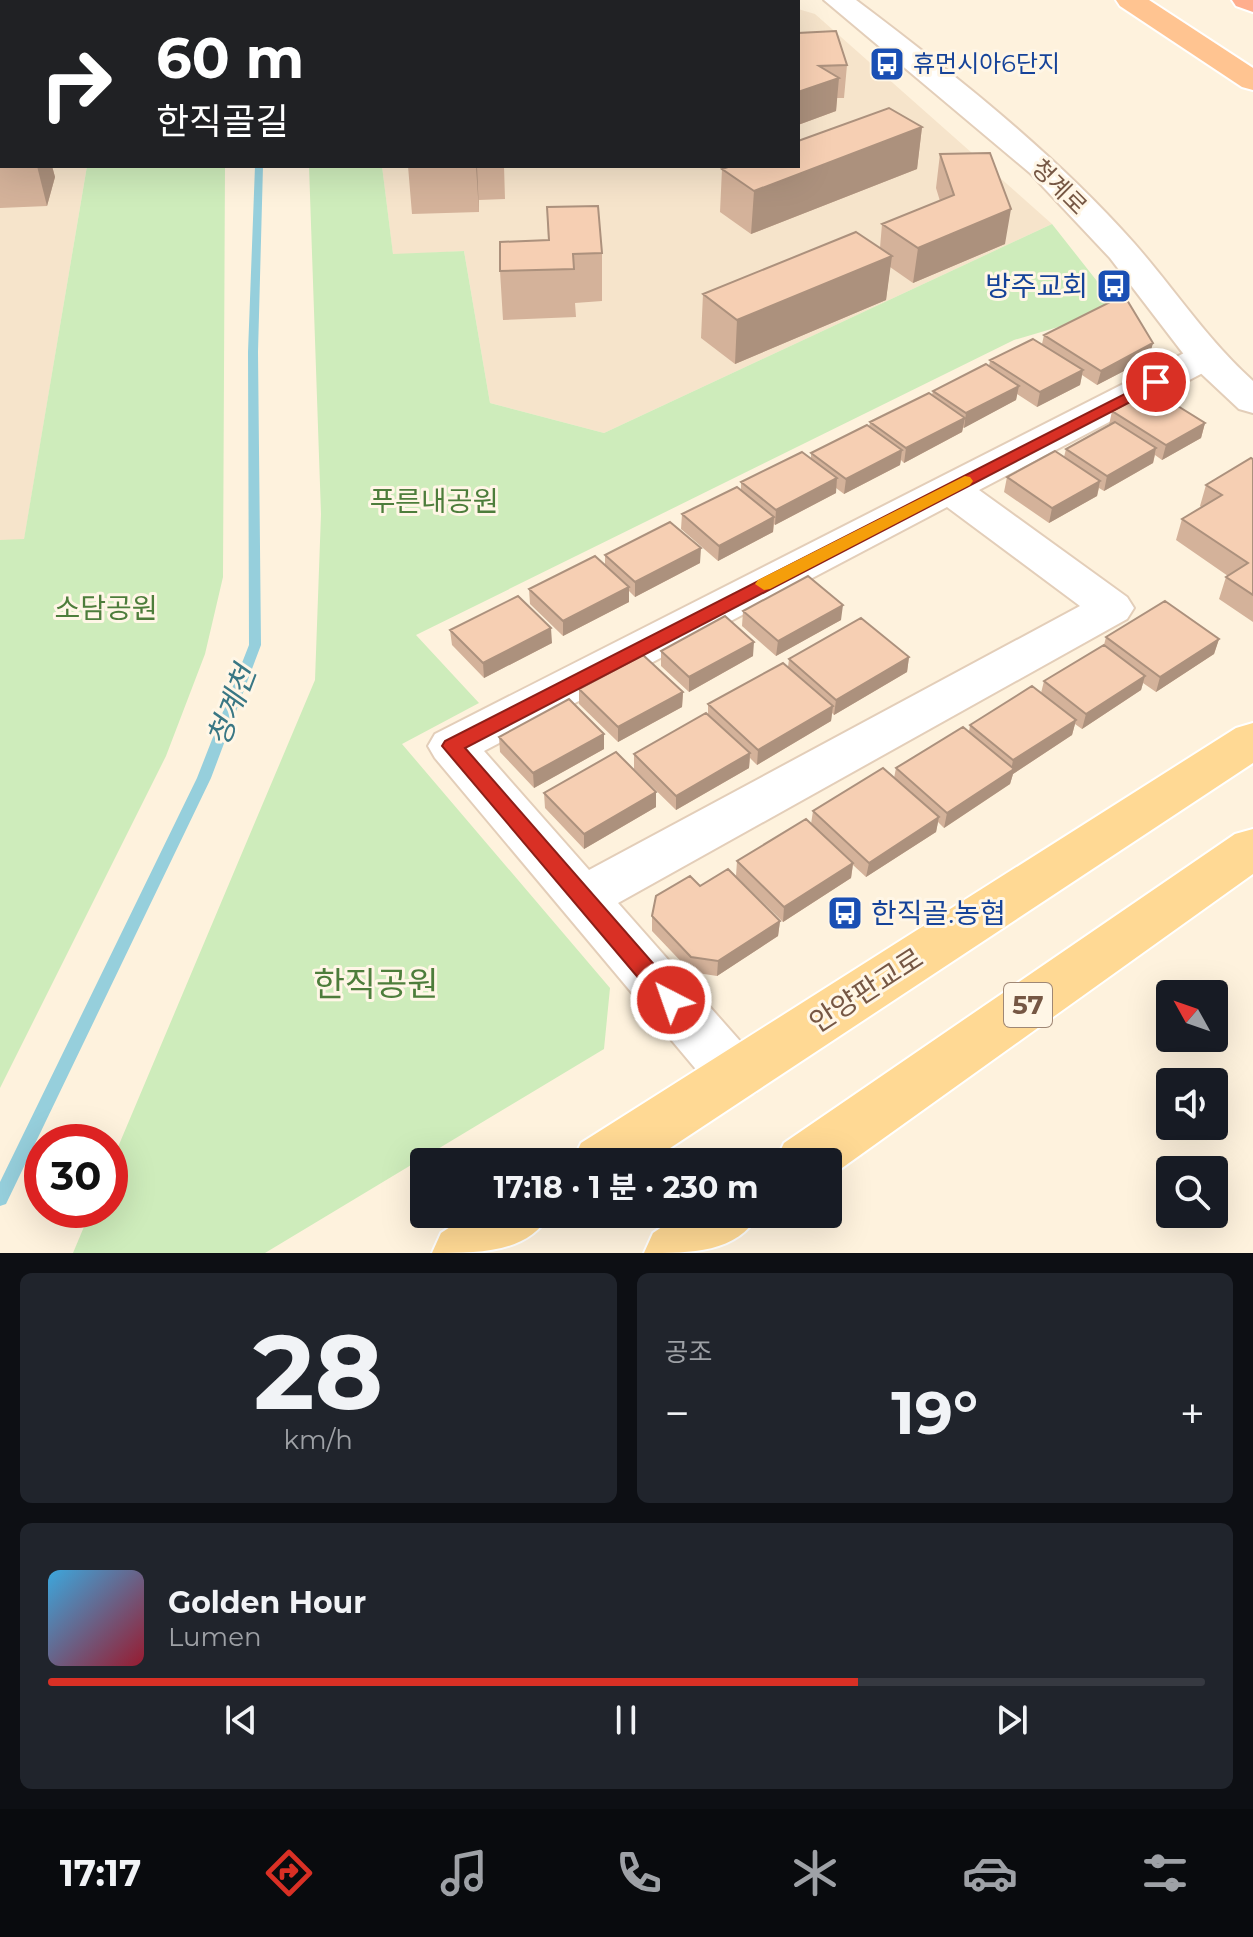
<!DOCTYPE html>
<html lang="ko">
<meta charset="utf-8">
<style>
body{margin:0;font-family:Montserrat,"Noto Sans KR",sans-serif;background:#20242c;color:#f1f3f6;height:100vh;display:flex;flex-direction:column;font-size:30px;white-space:nowrap}
*{box-sizing:border-box;margin:0}
p{font-size:26px;color:#9ea1a6}
.icon{flex:none;width:44px;height:44px;fill:none;stroke:currentColor;stroke-width:2;stroke-linecap:round;stroke-linejoin:round}
.map{position:relative;height:1253px;overflow:hidden}
.panel{display:flex;flex-direction:column;gap:20px;padding:20px;background:#0d0f14;flex:1}
.panel>*{flex:none}
.banner{position:absolute;left:0px;top:0px;width:800px;height:168px;box-shadow:0 8px 32px #0002;background:#202124;color:#fff;overflow:hidden}
.needle{width:52px;rotate:310deg}
.tools{position:absolute;left:1156px;top:980px;display:grid;gap:16px}
.tools a{display:grid;place-items:center;width:72px;height:72px;border-radius:8px;background:#171b24;box-shadow:0 8px 32px #0002;font-size:40px}
.speed{position:absolute;left:24px;top:1124px;display:flex;gap:16px;font-size:40px;font-weight:700;text-align:center}
.speed>*{display:grid;place-content:center;width:104px;height:104px;border-radius:50%;background:#171b24;box-shadow:0 8px 32px #0002;line-height:1}
.speed .limit{border:12px solid #d22;background:#fff;color:#111}
.pin{position:absolute;display:grid;place-items:center;width:68px;height:68px;color:#fff;margin:-34px;border:4px solid #fff;border-radius:50%;box-shadow:0 2px 8px #0007}
.me{position:absolute;width:88px;margin:-44px;rotate:319deg;stroke-linejoin:round;filter:drop-shadow(0 0 6px #0008)}
.turn{display:flex;align-items:center;gap:28px;height:168px;padding:0 24px;font-size:36px}
.turn .icon{width:104px;height:104px;stroke-width:2.5}
.turn b{display:block;font-size:56px;line-height:68px}
.big{font-size:60px;font-weight:700;line-height:1.1}
.panel .tile{flex:1;display:flex;flex-direction:column;justify-content:center;gap:12px;min-width:0;padding:0 28px;border-radius:12px;background:#20242c}
.panel .dial{align-items:center;gap:0}
.dial b{font-size:104px;line-height:1}
.song{display:flex;align-items:center;gap:24px}
.cover{width:96px;height:96px;border-radius:12px;background:linear-gradient(135deg,hsl(200 70% 55%),hsl(350 70% 35%))}
.played{height:8px;border-radius:4px;background:linear-gradient(90deg,#d93025 70%,#363941 70%)}
.keys{display:flex;justify-content:space-around;direction:ltr}
.heat{display:flex;justify-content:space-between;align-items:center;font-size:44px;direction:ltr}
.panel .tiles{flex:1;display:grid;gap:20px;grid-template-columns:1fr 1fr}
.tile:last-child{grid-column:span 2}
.trip{position:absolute;left:410px;top:1148px;width:432px;height:80px;border-radius:8px;background:#171b24;box-shadow:0 8px 32px #0002;font-weight:700;line-height:80px;text-align:center}
.menu{display:flex;height:128px;justify-content:space-around;align-items:center;background:#090b0e;color:#9ea1a6}
.menu .icon{width:56px;height:56px}
.menu .selected{color:#d93025}
.menu b{font-size:36px;color:#f1f3f6}
.map>svg:first-child{display:block}
.residential{fill:#f6e4cb}
.green{fill:#ceecbb}
.lines{fill:none;stroke-linecap:round;stroke-linejoin:round}
.stream{fill:#96cfdc;fill-rule:evenodd}
.minor-casing{stroke:#e3ceb9;stroke-width:4}
.tertiary-casing{stroke:#e3ceb9;stroke-width:4}
.primary-casing{stroke:#fff;stroke-width:4}
.trunk-casing{stroke:#fff;stroke-width:4}
.motorway-casing{stroke:#fff;stroke-width:4}
.minor{fill:#fff;fill-rule:evenodd}
.tertiary{fill:#fff;fill-rule:evenodd}
.primary{fill:#ffd994;fill-rule:evenodd}
.trunk{fill:#ffc491;fill-rule:evenodd}
.motorway{fill:#ffae8e;fill-rule:evenodd}
.wall{fill:#d4b29a}
.shaded-wall{fill:#ac917d}
.building{fill:#f6cfb3;stroke:#ac917d;stroke-width:2}
.route{fill:#d93025;stroke:#8d1f18;stroke-width:2}
.slow{fill:#f59e0b}
.labels{text-anchor:middle;stroke-width:6;stroke-linejoin:round;paint-order:stroke}
.far-transit-label{font-size:24px;fill:#164399;stroke:#fff6e6;text-anchor:start}
.far-street-label{font-size:24px;fill:#765744;stroke:#fff6e6}
.shield{fill:#fff6e6;stroke:#9f8775;stroke-width:2}
.shield-label{font-size:26px;font-weight:bold;fill:#765744}
.transit-label{font-size:28px;fill:#164399;stroke:#fff6e6;text-anchor:end}
.park-label{font-size:28px;fill:#4d7d3b;stroke:#fff6e6}
.street-label{font-size:28px;fill:#765744;stroke:#fff6e6}
.water-label{font-size:30px;font-style:italic;fill:#397784;stroke:#fff6e6}
.near-park-label{font-size:34px;fill:#4d7d3b;stroke:#fff6e6}
</style>
<div class="map">
<svg width="1253" height="1253" viewBox="0 0 1253 1253">
<rect width="100%" height="100%" fill="#fef2dd"/>
<path class="residential" d="M798 9 815 14 1052 224 604 433 490 403 464 251 393 255 382 166H798Z
M0 162 2 166H87L24 540H0Z"/>
<path class="green" d="M87 166H225L223 577 205 654 166 756 0 1088V540L24 539Z
M309 166H382L393 254 464 251 490 403 604 433 1052 224 1119 309 1014 340 416 635 479 703 402 744 610 988 604 1049 265 1253H73L91 1210H110V1166L315 680 321 514Z"/>
<g class="lines">
<path class="stream" d="M251 0H259V2H251Z
M255 166H263L258 352 261 645 211 778 6 1204 0 1206V1182L197 778 249 645 248 352Z"/>
<defs>
<path id="minor" d="M750 0H783L749 2Z
M1205 346 1218 349 1224 357 1218 365 979 490 1127 597 1134 608 1127 619 618 903 755 1058 763 1075 755 1092 735 1099 715 1092 435 758 428 746 435 734 1192 349ZM947 507 1080 606 589 870 484 751Z"/>
<path id="tertiary" d="M824 0H856C954 74 1052 151 1134 243 1176 291 1205 337 1253 381V413L1239 409 1192 365 1110 258 1030 173Z"/>
<path id="primary" d="M1253 723V763L649 1162H572L581 1143 1236 728Z
M1253 829V874L828 1178V1162H775L784 1143 1235 834Z
M470 1214H550C528 1253 480 1253 432 1253L441 1233Z
M681 1214H759C737 1253 692 1253 644 1253L653 1233Z"/>
<path id="trunk" d="M1116 0H1149L1253 68V90L1242 87 1120 6Z"/>
<path id="motorway" d="M1232 0H1253V12L1236 6Z"/>
</defs>
<use href="#minor" class="minor-casing"/>
<use href="#tertiary" class="tertiary-casing"/>
<use href="#primary" class="primary-casing"/>
<use href="#trunk" class="trunk-casing"/>
<use href="#motorway" class="motorway-casing"/>
<use href="#minor" class="minor"/>
<use href="#tertiary" class="tertiary"/>
<use href="#primary" class="primary"/>
<use href="#trunk" class="trunk"/>
<use href="#motorway" class="motorway"/>
</g>
<path class="wall" d="M0 0H122L121 2H2V40H0Z
M356 0H436V2H356Z
M500 0H627V2H500Z
M630 0H684L678 2H633Z
M798 33 847 65 844 98H837L836 111 798 125Z
M0 54H2V116H0Z
M922 127 917 169 751 234 720 212 722 169Z
M0 132H2V166H52L55 177 47 206 0 208Z
M940 154 1005 244 913 283 890 267 886 300 735 364 701 338 703 294 880 248 882 224 940 201 936 188Z
M408 166H504L505 199 479 200V212L412 214Z
M547 207 602 253V301L575 303 576 317 503 320 500 271 548 240Z
M1044 335 1149 358 1097 385 1082 375 1080 385 1037 407 1017 394 1016 400 963 428 962 432 904 463 901 460 900 465 844 494 836 488V493L775 525 774 524 773 532 718 561 681 529 682 514 741 490V482L811 458V453L869 427 870 422 932 395 933 391 989 366 990 360 1042 344Z
M1112 411 1205 423 1201 438 1162 460 1155 455 1153 463 1104 491 1099 488 1097 496 1049 523 1004 492 1007 477 1064 457 1066 449 1109 425Z
M1253 459V622L1219 599 1226 577 1228 576 1176 540 1182 519 1201 507 1200 506 1206 485Z
M605 555 700 563 635 597 629 591V602L563 636 530 604 529 589 605 565Z
M743 611 841 620 776 656 742 626Z
M450 630 552 643 484 678 452 645Z
M1106 637 1219 639 1214 654 1156 692 1143 683 1141 690 1082 729 1075 724 1072 735 1013 774 1010 784 944 828 938 822 936 832 866 877 853 865 851 878 783 922 736 876 737 861 811 824 813 811 894 778 896 768 969 732 970 725 1041 693 1044 681 1104 645Z
M661 651 753 656 689 692 661 666Z
M909 657 907 672 834 715 832 713 831 721 757 765 750 758 749 768 676 810 634 769V754L708 714V704L788 667 789 659Z
M579 689 683 692 682 707 618 742 579 704Z
M604 734V749L534 788 500 752 499 737Z
M656 792V807L584 849 545 808 544 793Z
M700 886 780 921 778 936 717 976 691 972 652 931V916Z"/>
<path class="shaded-wall" d="M108 0H122L121 2H109Z
M548 0H627V2H542Z
M649 0H684L678 2H649Z
M839 78 836 111 798 125V92Z
M922 127 917 169 751 234 754 191Z
M37 166H52L55 177 47 206Z
M476 166H477L479 212Z
M1011 209 1005 244 913 283 918 248Z
M892 256 886 300 735 364 737 320Z
M1153 343 1149 358 1097 385 1101 371Z
M1083 370 1080 385 1037 407 1040 392Z
M1019 386 1016 400 964 428 966 413Z
M965 418 962 432 904 463 906 448Z
M1205 423 1201 438 1162 460 1166 445Z
M1156 448 1153 463 1104 491 1107 476Z
M902 450 900 465 844 494 846 479Z
M837 478 836 493 775 525 776 510Z
M1100 481 1097 496 1049 523 1052 508Z
M774 517 773 532 718 561 719 546Z
M701 548 700 563 635 597V582Z
M629 587V602L563 636V621Z
M843 605 841 620 776 656 778 641Z
M551 628 552 643 484 678 483 663Z
M1219 639 1214 654 1156 692 1160 677Z
M754 642 753 656 689 692V677Z
M909 657 907 672 834 715 836 700Z
M1145 676 1141 690 1082 729 1086 714Z
M683 692 682 707 618 742V727Z
M833 706 831 721 757 765 758 750Z
M1076 720 1072 735 1013 774 1010 784 944 828 947 813 1011 771 1013 760Z
M604 734V749L534 788 533 773Z
M750 753 749 768 676 810V796Z
M656 792V807L584 849V834Z
M939 817 936 832 866 877 869 863Z
M853 863 851 878 783 922 784 907Z
M780 921 778 936 717 976 718 961Z"/>
<path class="building" d="M518 0H548L542 2H521Z
M836 31 847 65 819 66 839 78 798 92V33Z
M0 54H2V74H0Z
M889 108 922 127 754 191 722 169 731 166H798V141Z
M0 132H2V161H0Z
M990 153 1011 209 918 248 882 224 954 195 940 154Z
M408 166H446L408 167Z
M598 206 602 253 573 254 574 269 500 271V242L549 240 547 207Z
M856 232 892 256 737 320 703 294Z
M1124 295 1153 343 1101 371 1044 335Z
M1033 339 1083 370 1040 392 990 360Z
M986 364 1019 386 966 413 933 391Z
M1152 390 1205 423 1166 445 1112 411Z
M929 393 965 418 906 448 870 422Z
M1115 422 1156 448 1107 476 1066 449Z
M867 425 902 450 846 479 811 453Z
M1055 451 1100 481 1052 508 1007 477Z
M802 452 837 478 776 510 741 482Z
M1251 458 1253 459V595L1226 577 1248 563 1182 519 1222 495 1206 485Z
M737 487 774 517 719 546 682 514Z
M670 522 701 548 635 582 605 555Z
M595 556 629 587 563 621 529 589Z
M808 576 843 605 778 641 743 611Z
M518 596 551 628 483 663 450 630Z
M1165 601 1219 639 1160 677 1106 637Z
M725 616 754 642 689 677 661 651Z
M861 618 909 657 836 700 789 659Z
M1104 645 1145 676 1086 714 1044 681Z
M643 655 683 692 618 727 579 689Z
M783 663 833 706 758 750 708 704Z
M1032 686 1076 720 1013 760 970 725Z
M569 699 604 734 533 773 499 737Z
M706 713 750 753 676 796 634 754Z
M963 727 1014 769 947 813 896 768Z
M616 752 656 792 584 834 544 793Z
M883 768 939 817 869 863 813 811Z
M806 819 853 863 784 907 737 861Z
M728 869 780 921 718 961 691 957 652 916 656 896 690 876 700 886Z"/>
<path class="route" d="M1156 378 1164 382 1161 386 465 748 679 993 682 1000 679 1007 671 1009 663 1007 442 746 445 741Z"/>
<path class="slow" d="M965 476 970 477 973 481 970 485 770 589 764 590 755 584 758 580Z"/>
<defs>
<symbol id="bus-square" viewBox="-11 -11 22 22"><rect x="-9" y="-9" width="18" height="18" rx="4" fill="#1a4fb4" stroke="#fff6e6"/><path d="M-5-6H5V4H4V6H2V4H-2V6H-4V4H-5ZM-3.5-4V0h7V-4ZM-3.5 1.2v1.5H-2V1.2ZM2 1.2v1.5H3.5V1.2Z" fill="#fff"/></symbol>
</defs>
<g fill-rule="evenodd">
<use href="#bus-square" x="867" y="44" width="40" height="40"/>
<use href="#bus-square" x="1094" y="266" width="40" height="40"/>
<use href="#bus-square" x="825" y="893" width="40" height="40"/>
</g>
<g class="labels">
<g class="far-transit-label">
<text x="913" y="72">휴먼시아6단지</text>
</g>
<g class="far-street-label">
<text transform="translate(1059 187) rotate(45)" y="8">청계로</text>
</g>
<rect class="shield" x="1004" y="983" width="48" height="44" rx="6"/>
<g class="shield-label">
<text x="1028" y="1014">57</text>
</g>
<g class="transit-label">
<text x="1088" y="296">방주교회</text>
<text x="871" y="923" text-anchor="start">한직골.농협</text>
</g>
<g class="park-label">
<text x="434" y="511">푸른내공원</text>
<text x="106" y="618">소담공원</text>
</g>
<g class="street-label">
<text transform="translate(866 990) rotate(-33)" y="10">안양판교로</text>
</g>
<g class="water-label">
<text transform="translate(232 706) rotate(-69)" y="10">청계천</text>
</g>
<g class="near-park-label">
<text x="376" y="996">한직공원</text>
</g>
</g>
</svg>
<div class="tools">
<a><svg class="needle" viewBox="-14 -14 28 28"><path d="M0-13l5 13h-10z" fill="#e53935"/><path d="M0 13l5-13h-10z" fill="#9ea1a6"/></svg></a>
<a><svg class="icon" aria-label="sound" viewBox="0 0 24 24"><path d="M4 9h4l5-4v14l-5-4H4zM17 9q2 3 0 6"/></svg></a>
<a><svg class="icon" aria-label="search" viewBox="0 0 24 24"><circle cx="10" cy="10" r="6"/><path d="M15 15l6 6"/></svg></a>
</div>
<div class="speed"><div class="limit">30</div></div>
<div class="pin" style="left:1156px;top:382px;background:#d93025"><svg class="icon" aria-label="arrive" viewBox="0 0 24 24"><path d="M6 21V4h12l-3 4 3 4H6"/></svg></div>
<svg class="me" style="left:671px;top:1000px" viewBox="-20 -20 40 40"><circle r="17" fill="#d93025" stroke="#fff" stroke-width="3"/><path d="M0-11L8 9 0 5-8 9z" fill="#fff"/></svg>
<div class="trip">17:18 · 1 분 · 230 m</div>
<div class="banner">
<div class="turn"><svg class="icon" aria-label="right" viewBox="0 0 24 24"><path d="M7 20v-9h11M14 6l5 5-5 5"/></svg><div><b>60 m</b>한직골길</div></div>
</div>
</div>
<section class="panel">
<div class="tiles">
<div class="tile dial"><b>28</b><p>km/h</p></div>
<div class="tile"><p>공조</p>
<div class="heat"><a>−</a><b class="big">19°</b><a>+</a></div>
</div>
<div class="tile">
<div class="song"><i class="cover"></i><div><b>Golden Hour</b><p>Lumen</p></div></div>
<div class="played"></div>
<div class="keys"><svg class="icon" aria-label="previous" viewBox="0 0 24 24"><path d="M18 5L8 12l10 7zM5 5v14"/></svg><svg class="icon" aria-label="pause" viewBox="0 0 24 24"><path d="M8 5v14M16 5v14"/></svg><svg class="icon" aria-label="next" viewBox="0 0 24 24"><path d="M6 5l10 7-10 7zM19 5v14"/></svg></div>
</div>
</div>
</section>
<nav class="menu">
<b>17:17</b>
<svg class="icon selected" aria-label="directions" viewBox="0 0 24 24"><path d="M12 3l9 9-9 9-9-9zM9 14v-3h6M13 9l2 2-2 2"/></svg>
<svg class="icon" aria-label="music" viewBox="0 0 24 24"><path d="M9 18V5l10-2v13"/><circle cx="6" cy="18" r="3"/><circle cx="16" cy="16" r="3"/></svg>
<svg class="icon" aria-label="phone" viewBox="0 0 24 24"><path d="M5 4h4l2 5-3 2q2 4 5 5l2-3 5 2v4C11 20 4 13 5 4z"/></svg>
<svg class="icon" aria-label="climate" viewBox="0 0 24 24"><path d="M12 3v18M4 7l16 10M4 17L20 7"/></svg>
<svg class="icon" aria-label="car" viewBox="0 0 24 24"><path d="M5 17H2v-5l4-1 3-4h7l3 4 3 1v5h-3M9 17h6M6 11h13"/><circle cx="7" cy="17" r="2"/><circle cx="17" cy="17" r="2"/></svg>
<svg class="icon" aria-label="filters" viewBox="0 0 24 24"><path d="M4 7h16M4 17h16"/><circle cx="9" cy="7" r="2"/><circle cx="15" cy="17" r="2"/></svg>
</nav>
